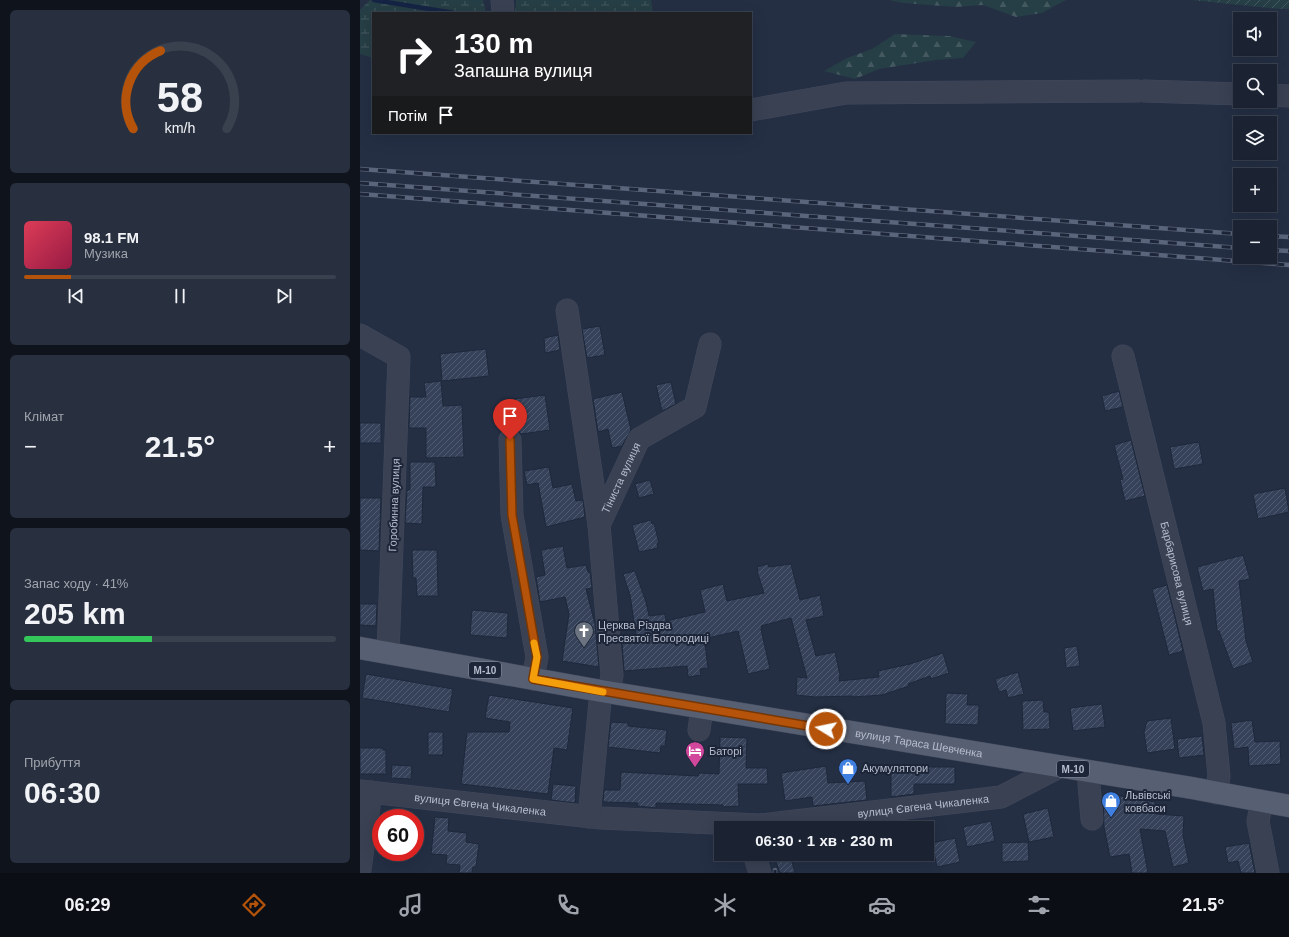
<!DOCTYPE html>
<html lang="uk">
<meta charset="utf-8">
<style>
body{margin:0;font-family:Arial,sans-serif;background:#282f3f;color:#f1f3f6;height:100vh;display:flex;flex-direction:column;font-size:15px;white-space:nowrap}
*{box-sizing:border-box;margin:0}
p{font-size:13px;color:#a0a4ac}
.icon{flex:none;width:22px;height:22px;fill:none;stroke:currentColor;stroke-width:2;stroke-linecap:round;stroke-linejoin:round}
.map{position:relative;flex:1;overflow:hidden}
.panel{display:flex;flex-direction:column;gap:10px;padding:10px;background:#0f131c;width:360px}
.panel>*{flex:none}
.guide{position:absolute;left:12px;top:12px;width:380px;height:122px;border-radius:0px;box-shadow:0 4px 16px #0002,0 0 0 1px #39404e;background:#202124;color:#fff;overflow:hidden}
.fabs{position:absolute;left:873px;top:12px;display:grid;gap:8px}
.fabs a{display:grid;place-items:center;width:44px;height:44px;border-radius:0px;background:#1b2333;box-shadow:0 4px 16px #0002,0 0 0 1px #39404e;font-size:20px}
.speed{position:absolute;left:12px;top:809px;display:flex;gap:8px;font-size:20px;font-weight:700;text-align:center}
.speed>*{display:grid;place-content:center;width:52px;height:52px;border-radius:50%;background:#1b2333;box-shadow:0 4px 16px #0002,0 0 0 1px #39404e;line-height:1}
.speed .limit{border:6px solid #d22;background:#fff;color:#111}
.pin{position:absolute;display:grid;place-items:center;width:34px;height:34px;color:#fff;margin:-41px -17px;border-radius:50% 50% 50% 0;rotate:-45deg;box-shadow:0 0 4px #0007}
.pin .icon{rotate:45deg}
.me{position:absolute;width:44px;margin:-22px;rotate:280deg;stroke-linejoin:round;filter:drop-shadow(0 0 3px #0008)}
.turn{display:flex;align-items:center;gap:14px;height:84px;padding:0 16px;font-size:18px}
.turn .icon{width:52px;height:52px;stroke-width:2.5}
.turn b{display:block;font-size:28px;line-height:34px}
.then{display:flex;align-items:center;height:38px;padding:0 16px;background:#0003;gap:8px;font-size:15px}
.big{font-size:30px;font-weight:800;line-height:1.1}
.panel .card{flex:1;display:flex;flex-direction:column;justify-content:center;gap:6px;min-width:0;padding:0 14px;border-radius:6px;background:#282f3f}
.panel .dial{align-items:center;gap:0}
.dial svg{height:104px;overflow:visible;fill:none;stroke:#39404e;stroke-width:7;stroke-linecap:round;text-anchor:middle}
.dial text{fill:#f1f3f6;stroke:none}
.song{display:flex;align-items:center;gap:12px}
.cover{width:48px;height:48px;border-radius:6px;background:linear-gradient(135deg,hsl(350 70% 55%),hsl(340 70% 35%))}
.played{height:4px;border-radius:2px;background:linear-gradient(90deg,#b45309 15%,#39404e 15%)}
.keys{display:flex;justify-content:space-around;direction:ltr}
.heat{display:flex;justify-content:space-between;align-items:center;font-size:22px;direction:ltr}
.charge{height:6px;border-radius:3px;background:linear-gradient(90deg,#34c759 41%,#39404e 0)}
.trip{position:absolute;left:354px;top:821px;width:220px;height:40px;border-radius:0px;background:#1b2333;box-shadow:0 4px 16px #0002,0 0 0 1px #39404e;font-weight:800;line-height:40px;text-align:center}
.tabs{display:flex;height:64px;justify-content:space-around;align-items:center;background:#0b0e14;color:#a0a4ac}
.tabs .icon{width:28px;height:28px}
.tabs .selected{color:#b45309}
.tabs b{font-size:18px;color:#f1f3f6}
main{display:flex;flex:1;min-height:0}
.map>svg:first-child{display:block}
.forest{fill:url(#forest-firs)}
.wetland{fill:url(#wetland-marsh)}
.garden{fill:url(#garden-furrows)}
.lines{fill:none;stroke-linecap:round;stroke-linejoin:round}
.stream{stroke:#152444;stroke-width:4.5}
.building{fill:url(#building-hatch);stroke:#1f283b}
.minor-casing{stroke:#424a5d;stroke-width:23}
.major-casing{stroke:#424a5d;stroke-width:23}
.minor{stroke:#394153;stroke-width:22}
.major{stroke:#576073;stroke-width:22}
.rail-casing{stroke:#5a657b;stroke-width:4.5}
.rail{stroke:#1d2639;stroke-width:3;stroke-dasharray:9;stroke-linecap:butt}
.route-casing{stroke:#753606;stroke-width:10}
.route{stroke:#b45309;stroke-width:7}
.slow{stroke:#f59e0b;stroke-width:7}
.labels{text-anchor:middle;stroke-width:4;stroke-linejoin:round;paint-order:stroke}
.shield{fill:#1d2639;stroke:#8890a1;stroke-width:1}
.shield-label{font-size:10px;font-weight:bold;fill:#b6bdcd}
.street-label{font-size:11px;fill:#b6bdcd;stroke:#1d2639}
.poi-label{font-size:11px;fill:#b6bdcd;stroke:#1d2639;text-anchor:start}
</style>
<main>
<section class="panel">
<div class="card dial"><svg viewBox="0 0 100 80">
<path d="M14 69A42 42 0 1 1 86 69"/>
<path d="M14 69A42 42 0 0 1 35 9" stroke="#b45309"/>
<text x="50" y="56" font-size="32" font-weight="700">58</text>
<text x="50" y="72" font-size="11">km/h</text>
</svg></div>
<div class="card">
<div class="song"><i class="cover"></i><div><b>98.1 FM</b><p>Музика</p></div></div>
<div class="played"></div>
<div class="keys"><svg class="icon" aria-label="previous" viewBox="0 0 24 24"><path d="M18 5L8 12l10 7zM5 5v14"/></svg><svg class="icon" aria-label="pause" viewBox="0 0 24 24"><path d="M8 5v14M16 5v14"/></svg><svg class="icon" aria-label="next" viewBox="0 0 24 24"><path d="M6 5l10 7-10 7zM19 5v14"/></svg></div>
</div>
<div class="card"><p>Клімат</p>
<div class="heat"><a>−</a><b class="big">21.5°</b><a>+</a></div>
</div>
<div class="card"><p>Запас ходу · 41%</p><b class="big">205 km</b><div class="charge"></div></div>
<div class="card"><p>Прибуття</p><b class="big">06:30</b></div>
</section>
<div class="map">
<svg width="929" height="873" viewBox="0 0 929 873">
<defs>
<pattern id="forest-firs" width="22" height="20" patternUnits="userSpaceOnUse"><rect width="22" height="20" fill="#263e45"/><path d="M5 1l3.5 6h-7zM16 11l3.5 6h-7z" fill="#43585f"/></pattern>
<pattern id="wetland-marsh" width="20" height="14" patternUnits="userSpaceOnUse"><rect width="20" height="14" fill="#263e45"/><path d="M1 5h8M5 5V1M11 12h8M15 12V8" fill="none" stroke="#43585f"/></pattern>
<pattern id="garden-furrows" width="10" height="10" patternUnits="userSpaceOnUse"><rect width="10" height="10" fill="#263e45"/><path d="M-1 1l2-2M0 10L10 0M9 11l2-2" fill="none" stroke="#43585f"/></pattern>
<pattern id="building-hatch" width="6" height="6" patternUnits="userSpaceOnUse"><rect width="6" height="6" fill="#35425a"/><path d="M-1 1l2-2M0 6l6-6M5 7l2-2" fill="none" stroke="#505b70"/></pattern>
</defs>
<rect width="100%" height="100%" fill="#242f44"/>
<path class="forest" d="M529 0H706L682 13 656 17 623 5 595 7 543 3Z
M535 34 589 36 616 42 603 58 576 60 519 69 495 79 464 71 487 58 512 49Z"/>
<path class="wetland" d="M10 0H123L126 13H13V58L0 54V10Z
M156 0H291L293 13H155Z"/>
<path class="garden" d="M831 0H929V9H919Z"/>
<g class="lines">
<path class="stream" d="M14 0 94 13"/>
</g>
<path class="building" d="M240 326 245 355 227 358 222 329Z
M198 335 200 350 185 353 184 338Z
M126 349 129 376 82 381 80 354Z
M81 381 83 406 102 405 104 457 66 458V428H49L50 397H66L64 383Z
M311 382 316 404 302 411 296 385Z
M759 391 763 407 745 411 742 396Z
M262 392 271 430 262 446 252 448 248 429 238 432 233 399Z
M185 395 190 430 161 434 158 431 154 399Z
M0 423H21V443H0Z
M771 440 785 496 765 501 760 480 763 479 754 445Z
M839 442 843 464 814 469 810 447Z
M50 462H75L76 487H63L62 524 45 523 47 490H50Z
M189 467 193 488 212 484 216 501 223 500 225 517 186 527 178 483 167 485 164 471Z
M290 480 294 494 279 498 275 484Z
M925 488 929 512 898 519 893 494Z
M0 498H21L19 551 0 550Z
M291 520 292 524 294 523 299 543H297L298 548 279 552 272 525Z
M203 546 207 568 226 565 228 572H230L232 588 226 589 235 624 239 667 202 661 209 614 205 597 180 602 176 577 185 575 181 550Z
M52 550H77L78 596H57L56 578H53Z
M883 555 890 579 879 581 886 641 893 662 873 669 859 631H857L853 589 843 591 837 567Z
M408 564 409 567 431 564 440 600 460 595 464 616 446 620 456 656 475 652 480 675 479 681 519 677 518 671 550 664 583 653 589 673 571 679 570 676 548 684 549 686 522 695 493 697V696L455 697 436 695 437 677 447 678 431 618 401 626 402 628 401 629 410 669 388 674 378 631 348 638 349 642 345 643 348 668 340 669 341 675 328 677 327 666 264 671 262 643 277 642 270 595 263 574 275 571 286 602 289 616 305 614 306 621 345 612 340 590 363 584 367 601 404 593 397 571 398 570 397 567Z
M807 585 823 651 809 655 792 589Z
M0 604H17L16 626 0 625Z
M112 610 148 613 147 638 110 635Z
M717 646 720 666 706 668 704 648Z
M658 672 664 694 648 698 646 690 639 692 635 679Z
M6 674 93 689 89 712 2 698Z
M586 693 608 694 607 705H619L618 725 585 724Z
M129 695 213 708 207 750 194 748 188 794 101 784 107 732H149L150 722 125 718Z
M683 700 684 712H689L690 729 663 730 662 701Z
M742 704 745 727 713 731 710 708Z
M811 718 815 749 787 753 784 732 787 721Z
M892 720 895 742 920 741 921 764 889 766 888 747 874 749 871 723Z
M251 722 268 723V726L307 730 305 746H301L300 753 248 747Z
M68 732H83V755H68Z
M842 736 844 755 819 758 817 739Z
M360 737 387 738 386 768H407L408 784H378L379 806 363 807V805L296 803V808L277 806 278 803 243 802 244 790H260L261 772 338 776 339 773 359 774Z
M0 748H23V750H26V774H0Z
M32 765 52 766 51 779 31 778Z
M466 766 468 783 505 781 507 800 453 806 452 797 425 801 421 773Z
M531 767H595V784H554V794L531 797Z
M193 784 216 786 215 803 191 800Z
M743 793 795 802 796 814 824 816 823 835 829 863 813 867 805 831 780 829 788 873H772L769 854 750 857 744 827Z
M688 808 694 837 669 842 663 814Z
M75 817 89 818 88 831 107 833 106 842 119 844 116 867H113L112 873H99L100 865 86 864 87 855 71 854Z
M631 821 635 841 607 847 603 827Z
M595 838 600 862 577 867 572 843Z
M668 842 669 861 642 862V843Z
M889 843 895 873H881L878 861 868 863 865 847Z
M413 854H430L435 873H420Z"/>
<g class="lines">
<defs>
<g id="minor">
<path d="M142 0 143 13"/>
<path d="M784 91 880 94"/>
<path d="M910 95 929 96"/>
<path d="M391 110 486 93 778 91"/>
<path d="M207 310 239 525 252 675 249 692"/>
<path d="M0 335 39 357 28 653"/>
<path id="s1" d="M763 356 854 723 859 776 856 793"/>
<path d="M150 440 152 515 177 657 173 679"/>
<path id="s2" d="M239 525 279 439 335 407 350 344"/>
<path d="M339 730 342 708"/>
<path d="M730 772 729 784 732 819"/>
<path id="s3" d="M0 791 241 818 400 825 641 797 699 767"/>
<path d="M902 801 898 821 908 873"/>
<path d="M229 817 241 691"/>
<path d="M394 854 400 873"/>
<path d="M0 869 11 792"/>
</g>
<g id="major">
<path id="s4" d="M0 648 241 691 832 788 929 806"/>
</g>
</defs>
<use href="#minor" class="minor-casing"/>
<use href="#major" class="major-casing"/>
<use href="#minor" class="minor"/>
<use href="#major" class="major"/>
<defs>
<path id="rail" d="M0 169 880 234
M0 183 880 248
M0 194 929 265
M910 236 929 237
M910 250 929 251
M415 870V873"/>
</defs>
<use href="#rail" class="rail-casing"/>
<use href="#rail" class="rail"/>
</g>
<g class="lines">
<defs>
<path id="route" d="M150 440 152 515 177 657 173 679 466 729"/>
</defs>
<use href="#route" class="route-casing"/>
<use href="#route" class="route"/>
<path class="slow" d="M174 643 177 657 173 679 243 692"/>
</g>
<defs>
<symbol id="church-pin" viewBox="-11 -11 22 30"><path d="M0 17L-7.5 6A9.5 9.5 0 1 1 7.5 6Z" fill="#6b7280" stroke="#1d2639"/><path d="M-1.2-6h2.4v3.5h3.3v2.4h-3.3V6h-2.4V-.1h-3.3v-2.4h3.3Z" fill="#fff"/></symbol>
<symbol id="hotel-pin" viewBox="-11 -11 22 30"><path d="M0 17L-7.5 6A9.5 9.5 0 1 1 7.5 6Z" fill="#d1479c" stroke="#1d2639"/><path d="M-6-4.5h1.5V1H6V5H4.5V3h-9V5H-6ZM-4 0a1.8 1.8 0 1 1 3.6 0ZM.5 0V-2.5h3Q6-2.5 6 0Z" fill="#fff"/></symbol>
<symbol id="shop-pin" viewBox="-11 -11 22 30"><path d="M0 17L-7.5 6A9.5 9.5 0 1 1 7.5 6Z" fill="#3f7fe0" stroke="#1d2639"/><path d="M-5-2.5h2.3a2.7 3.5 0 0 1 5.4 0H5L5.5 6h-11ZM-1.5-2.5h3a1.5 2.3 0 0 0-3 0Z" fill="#fff"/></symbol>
</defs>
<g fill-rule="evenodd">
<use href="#church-pin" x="213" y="620" width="22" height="30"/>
<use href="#hotel-pin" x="324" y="740" width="22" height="30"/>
<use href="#shop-pin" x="477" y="757" width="22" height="30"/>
<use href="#shop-pin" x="740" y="790" width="22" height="30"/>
</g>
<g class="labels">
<g class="shield">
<rect x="109" y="662" width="32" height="16" rx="3"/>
<rect x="697" y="761" width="32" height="16" rx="3"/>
</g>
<g class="shield-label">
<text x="125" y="674">М-10</text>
<text x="713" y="773">М-10</text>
</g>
<g class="street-label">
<text dy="4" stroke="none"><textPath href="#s2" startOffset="52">Тіниста вулиця</textPath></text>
<text transform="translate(34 505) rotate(-88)" y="4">Горобинна вулиця</text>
<text dy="4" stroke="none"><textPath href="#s1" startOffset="224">Барбарисова вулиця</textPath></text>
<text dy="4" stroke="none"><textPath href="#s4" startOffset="567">вулиця Тараса Шевченка</textPath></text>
<text dy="4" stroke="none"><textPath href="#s3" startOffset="121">вулиця Євгена Чикаленка</textPath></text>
<text dy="4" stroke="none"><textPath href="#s3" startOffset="566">вулиця Євгена Чикаленка</textPath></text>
</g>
<g class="poi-label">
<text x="238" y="629">Церква Різдва<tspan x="238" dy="13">Пресвятої Богородиці</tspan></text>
<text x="349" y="755">Баторі</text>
<text x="502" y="772">Акумулятори</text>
<text x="765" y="799">Львівські<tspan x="765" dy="13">ковбаси</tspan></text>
</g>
</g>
</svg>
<div class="fabs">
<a><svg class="icon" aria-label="sound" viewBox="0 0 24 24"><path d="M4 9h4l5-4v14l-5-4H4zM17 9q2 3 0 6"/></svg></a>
<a><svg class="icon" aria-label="search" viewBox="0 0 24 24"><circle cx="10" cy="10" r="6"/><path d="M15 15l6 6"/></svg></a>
<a><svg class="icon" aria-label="layers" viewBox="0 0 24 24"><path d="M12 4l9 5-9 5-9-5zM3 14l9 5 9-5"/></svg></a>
<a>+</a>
<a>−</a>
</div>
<div class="speed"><div class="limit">60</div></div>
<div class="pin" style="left:150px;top:440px;background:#d93025"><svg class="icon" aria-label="arrive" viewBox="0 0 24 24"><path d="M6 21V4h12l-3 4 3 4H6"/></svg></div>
<svg class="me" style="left:466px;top:729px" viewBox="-20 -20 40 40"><circle r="17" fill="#b45309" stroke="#fff" stroke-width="3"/><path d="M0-11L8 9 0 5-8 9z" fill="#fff"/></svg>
<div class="trip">06:30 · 1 хв · 230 m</div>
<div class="guide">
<div class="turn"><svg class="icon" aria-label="right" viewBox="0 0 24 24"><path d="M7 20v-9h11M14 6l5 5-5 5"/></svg><div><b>130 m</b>Запашна вулиця</div></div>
<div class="then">Потім<svg class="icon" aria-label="arrive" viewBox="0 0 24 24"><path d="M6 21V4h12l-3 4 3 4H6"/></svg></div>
</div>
</div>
</main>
<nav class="tabs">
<b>06:29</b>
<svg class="icon selected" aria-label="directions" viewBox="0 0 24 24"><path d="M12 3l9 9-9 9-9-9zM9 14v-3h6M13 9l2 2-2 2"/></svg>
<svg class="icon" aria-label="music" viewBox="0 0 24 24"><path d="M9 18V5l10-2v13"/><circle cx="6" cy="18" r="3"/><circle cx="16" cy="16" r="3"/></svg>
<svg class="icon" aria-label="phone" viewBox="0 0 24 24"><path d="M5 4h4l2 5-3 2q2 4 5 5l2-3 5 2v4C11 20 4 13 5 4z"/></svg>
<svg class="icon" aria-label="climate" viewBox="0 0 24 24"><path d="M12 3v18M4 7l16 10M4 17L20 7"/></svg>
<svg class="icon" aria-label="car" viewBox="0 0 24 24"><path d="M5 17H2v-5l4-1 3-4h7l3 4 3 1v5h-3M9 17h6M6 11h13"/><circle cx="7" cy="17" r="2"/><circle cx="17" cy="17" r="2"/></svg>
<svg class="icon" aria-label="filters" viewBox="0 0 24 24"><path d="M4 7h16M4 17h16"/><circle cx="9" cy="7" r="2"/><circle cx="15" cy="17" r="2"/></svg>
<b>21.5°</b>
</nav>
